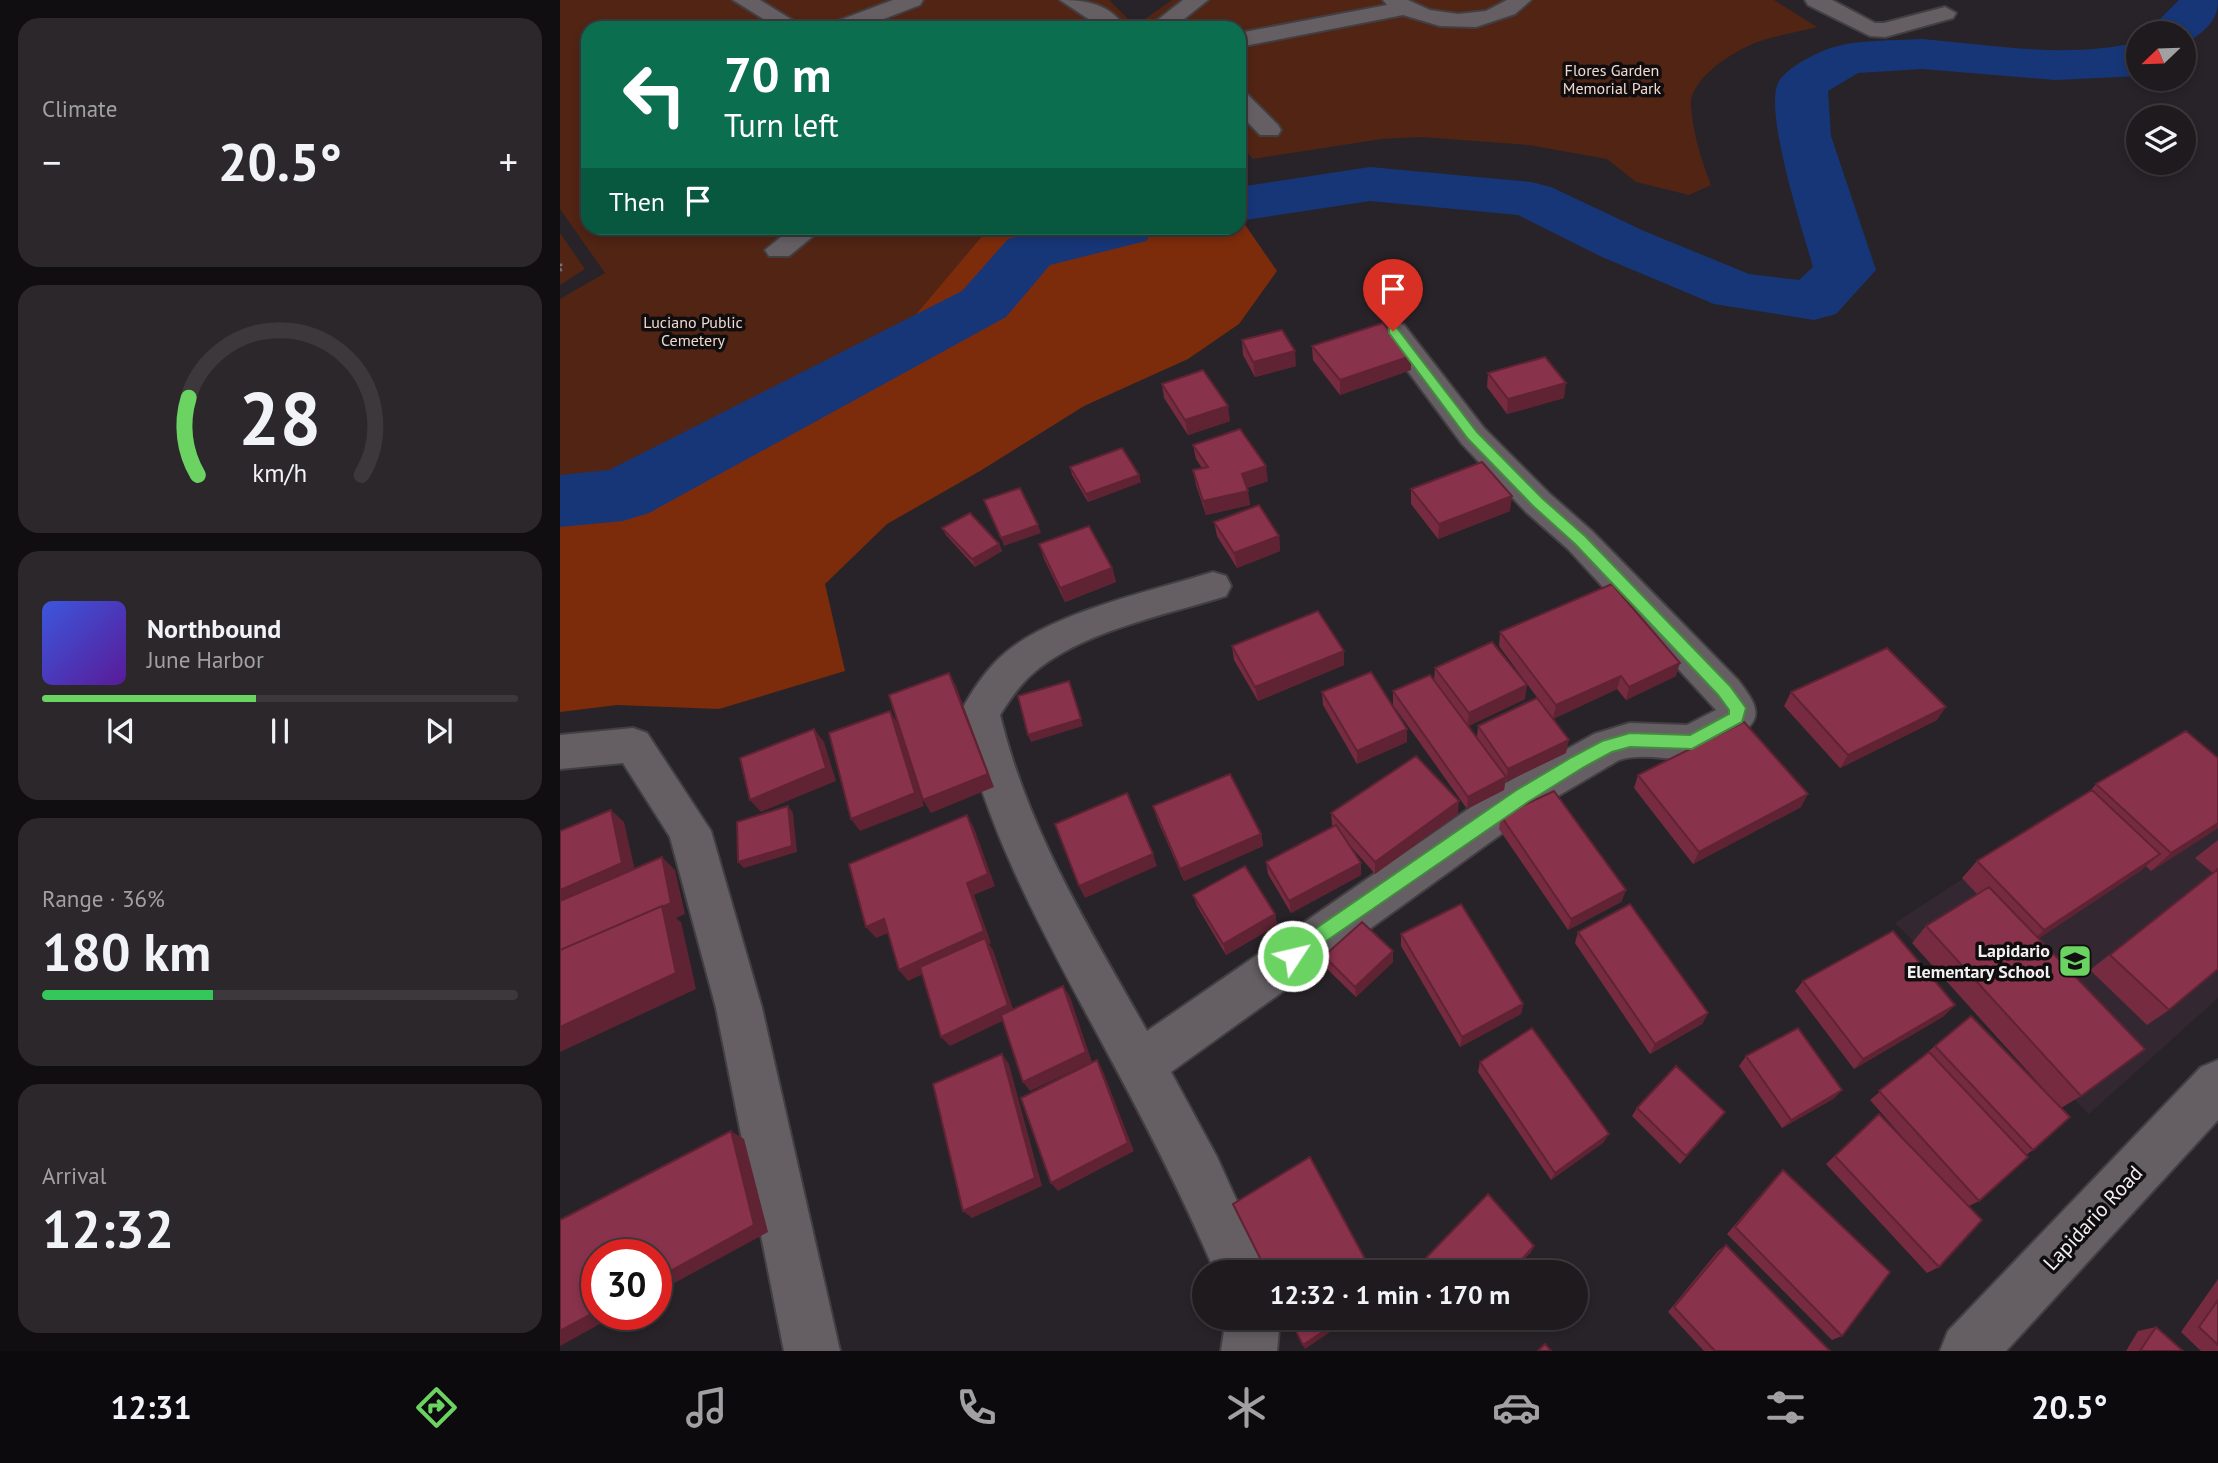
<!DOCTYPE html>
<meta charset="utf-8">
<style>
body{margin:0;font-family:"PT Sans",sans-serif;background:#2b272b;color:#f1f3f6;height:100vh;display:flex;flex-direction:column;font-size:26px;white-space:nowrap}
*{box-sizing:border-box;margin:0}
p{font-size:23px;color:#a1a1a4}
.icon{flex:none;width:38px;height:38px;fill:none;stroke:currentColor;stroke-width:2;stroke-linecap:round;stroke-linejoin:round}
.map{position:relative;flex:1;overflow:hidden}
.drawer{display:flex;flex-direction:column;gap:18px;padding:18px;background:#100e10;width:560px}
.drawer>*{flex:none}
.banner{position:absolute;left:21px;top:21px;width:665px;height:214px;border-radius:21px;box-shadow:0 4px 10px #0003,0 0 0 2px #3c383c;background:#0b6e4f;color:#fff;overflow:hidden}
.needle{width:46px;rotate:247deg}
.controls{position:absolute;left:1566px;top:21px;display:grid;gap:14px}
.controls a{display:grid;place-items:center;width:70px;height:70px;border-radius:50%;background:#1e1a1e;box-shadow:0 4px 10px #0003,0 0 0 2px #3c383c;font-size:35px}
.speed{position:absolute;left:21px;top:1239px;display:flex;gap:14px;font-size:35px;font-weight:700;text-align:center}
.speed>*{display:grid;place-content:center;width:91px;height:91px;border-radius:50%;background:#1e1a1e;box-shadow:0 4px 10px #0003,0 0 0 2px #3c383c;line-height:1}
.speed .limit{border:10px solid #d22;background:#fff;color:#111}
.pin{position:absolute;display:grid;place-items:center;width:60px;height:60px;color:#fff;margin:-72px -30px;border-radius:50% 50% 50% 0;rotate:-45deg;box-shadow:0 0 7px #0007}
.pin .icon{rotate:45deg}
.me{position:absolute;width:77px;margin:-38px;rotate:55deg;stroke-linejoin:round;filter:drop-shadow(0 0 5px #0008)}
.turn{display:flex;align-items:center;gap:24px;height:147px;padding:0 28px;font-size:32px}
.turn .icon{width:91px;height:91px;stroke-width:2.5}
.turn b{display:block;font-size:49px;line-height:60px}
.then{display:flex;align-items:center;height:66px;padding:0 28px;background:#0003;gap:14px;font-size:26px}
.big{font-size:52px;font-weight:700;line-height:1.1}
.drawer .tile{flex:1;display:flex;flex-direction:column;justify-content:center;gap:10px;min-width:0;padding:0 24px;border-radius:21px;background:#2b272b}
.drawer .dial{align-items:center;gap:0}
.dial svg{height:182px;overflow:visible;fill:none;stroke:#3c383c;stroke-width:7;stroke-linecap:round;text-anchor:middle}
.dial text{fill:#f1f3f6;stroke:none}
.song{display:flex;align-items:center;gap:21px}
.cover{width:84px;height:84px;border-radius:10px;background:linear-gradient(135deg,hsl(230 70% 55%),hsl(270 70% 35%))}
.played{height:7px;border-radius:4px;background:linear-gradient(90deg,#6bd362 45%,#3c383c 45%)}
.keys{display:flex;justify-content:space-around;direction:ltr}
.heat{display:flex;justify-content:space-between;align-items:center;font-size:38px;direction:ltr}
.charge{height:10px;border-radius:5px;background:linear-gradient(90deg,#34c759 36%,#3c383c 0)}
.trip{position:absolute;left:632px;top:1260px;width:396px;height:70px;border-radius:35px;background:#1e1a1e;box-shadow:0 4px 10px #0003,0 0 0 2px #3c383c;font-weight:700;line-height:70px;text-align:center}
.tabs{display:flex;height:112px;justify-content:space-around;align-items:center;background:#0c0a0c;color:#a1a1a4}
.tabs .icon{width:49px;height:49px}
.tabs .selected{color:#6bd362}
.tabs b{font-size:32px;color:#f1f3f6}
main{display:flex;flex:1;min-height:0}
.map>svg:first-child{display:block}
.built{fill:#332831}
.green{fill:#512414}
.forest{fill:#7d2c0b}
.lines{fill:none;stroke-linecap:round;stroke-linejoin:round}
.river{fill:#173678;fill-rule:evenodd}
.minor-casing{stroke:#423f42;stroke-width:4}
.path{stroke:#757175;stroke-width:3.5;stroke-dasharray:2.5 4.5;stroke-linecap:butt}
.minor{fill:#655f64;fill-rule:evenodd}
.wall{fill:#762b40}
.shaded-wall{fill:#602334}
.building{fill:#89324b;stroke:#602334;stroke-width:2}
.route{fill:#6bd362;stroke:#468940;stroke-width:2}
.labels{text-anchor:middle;stroke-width:7;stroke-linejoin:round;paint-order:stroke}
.far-park-label{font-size:16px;fill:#f1d9d0;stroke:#100d0f}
.poi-label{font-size:18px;font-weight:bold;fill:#f2eff2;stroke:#100d0f;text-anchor:end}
.near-street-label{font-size:21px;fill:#f2eff2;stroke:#100d0f}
</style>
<main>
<section class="drawer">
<div class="tile"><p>Climate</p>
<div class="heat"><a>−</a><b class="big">20.5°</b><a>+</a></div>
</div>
<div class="tile dial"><svg viewBox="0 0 100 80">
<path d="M14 69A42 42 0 1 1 86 69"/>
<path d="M14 69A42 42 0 0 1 10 35" stroke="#6bd362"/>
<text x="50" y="56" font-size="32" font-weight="700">28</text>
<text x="50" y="72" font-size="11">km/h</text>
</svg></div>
<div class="tile">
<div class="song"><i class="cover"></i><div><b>Northbound</b><p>June Harbor</p></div></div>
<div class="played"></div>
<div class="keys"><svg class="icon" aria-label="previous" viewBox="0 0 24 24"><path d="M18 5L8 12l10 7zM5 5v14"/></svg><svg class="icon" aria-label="pause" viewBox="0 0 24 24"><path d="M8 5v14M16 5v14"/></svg><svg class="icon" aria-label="next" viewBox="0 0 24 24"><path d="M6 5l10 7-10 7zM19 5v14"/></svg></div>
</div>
<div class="tile"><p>Range · 36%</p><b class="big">180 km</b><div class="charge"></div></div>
<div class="tile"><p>Arrival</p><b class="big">12:32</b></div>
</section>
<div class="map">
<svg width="1658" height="1351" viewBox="0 0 1658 1351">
<rect width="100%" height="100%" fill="#282328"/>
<path class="built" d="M1620 737 1658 769V998L1529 1114 1335 923Z"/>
<path class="green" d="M0 0H549L575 26 612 0H1214L1257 27C1234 33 1205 37 1184 48 1164 58 1129 82 1131 106 1133 134 1141 159 1151 185L1129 195 1076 182 1047 159 969 145 861 137 822 139 693 159 679 143V28H28V228H429L327 350 67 479 0 487V299L45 273 0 209Z
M0 233 25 269 0 285Z"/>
<path class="forest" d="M679 216 717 271 679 324 628 359 524 406 420 471 327 524 265 584 285 671 159 709 57 705 0 712V487L67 479 337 337 429 228H679Z"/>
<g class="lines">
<path class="river" d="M1619 0H1658C1658 22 1644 31 1627 43L1624 44V33H1586Z
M1362 39C1433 45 1509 59 1578 42V76L1496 80 1362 69 1298 73 1268 91 1271 136 1316 270 1276 314 1254 320 1154 304 1042 257 958 215 810 201 679 221V187L810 167 971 182 991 187 1084 231 1189 274 1239 280 1253 267C1243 231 1204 113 1218 83 1225 68 1256 53 1271 48 1299 39 1333 41 1362 39Z
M495 228H595L586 241 490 265 446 317 89 513 63 521 0 527V475L49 470 402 291 448 239Z"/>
<defs>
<path id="minor" d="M173 0H200L245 28H218Z
M333 0H363L360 5 300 28H269L272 23Z
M500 0C528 0 549 4 566 28H542Z
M623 0H648L619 23 622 28H599L595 22Z
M823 0H848L870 10 898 14 926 11 947 0H971L955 14 916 27 880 26 843 15 679 47V33L827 5Z
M1245 0H1272L1315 23H1324L1385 7 1396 13 1393 18 1325 37 1310 36 1248 5Z
M679 92 687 94 718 125 721 130 718 135H700L679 113Z
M232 228H263L229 256H209L205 250Z
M833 322 844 325 924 428 990 494 1032 531 1178 680C1205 714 1201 723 1164 744 1153 750 1142 758 1129 759 1106 760 1082 753 1059 760L976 809 611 1072 657 1157 709 1272H655C621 1192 581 1115 540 1039 483 933 426 831 400 713 411 692 426 669 445 653 493 612 592 591 653 572L666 576 671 586 666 596C606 615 517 632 470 676 458 687 449 701 440 715 469 833 528 926 587 1031L946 783 1034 734 1070 723 1127 725 1156 710 1008 549 966 512 902 444 818 331 822 325Z
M73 728 87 733 151 831 202 1008 280 1351H224L156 1008 110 837 63 763 0 769V735Z
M1658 1060V1120L1446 1351H1380L1388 1331 1641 1067Z
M666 1318H720L717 1351H661Z"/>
</defs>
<use href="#minor" class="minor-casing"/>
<path class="path" d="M0 264 3 269 0 270"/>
<use href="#minor" class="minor"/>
</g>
<path class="wall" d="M682 340 736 366 695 377 683 355Z
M752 346 851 356V370L780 395 753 360Z
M928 373 1004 398 947 414 927 387Z
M602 384 670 421 628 435 604 398Z
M633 445 708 481 687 488 690 505 646 515 636 485 633 470 642 468 636 459Z
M510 467 581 482 528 502 512 475Z
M851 489 950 511 878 539 851 504Z
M654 522 719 536 720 551 677 568 657 536Z
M382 528 439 544 442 551 415 567 386 535Z
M479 544 552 568 556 582 505 602 484 559Z
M940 632 1116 676 1066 700 1057 689 993 719 939 646Z
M672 646 784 651V665L698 701 674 660Z
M875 668 965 699 908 726 917 737 918 726 1006 753 946 782 945 781 944 790 907 809 833 705V691L874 680Z
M762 692 847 742 797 764 763 705Z
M1231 692 1377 720 1280 768 1224 706Z
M1078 775 1241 807 1133 864 1074 788Z
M1536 784 1658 828 1591 871 1586 866 1580 871 1479 938 1521 1096 1501 1108 1473 1150 1466 1155 1419 1201 1409 1206 1379 1267 1367 1273 1266 1164 1319 1114 1352 1148 1310 1100 1411 1016 1490 1096 1352 943 1366 926 1417 894 1402 878 1417 861 1530 791Z
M593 806 701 834 703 846 624 881 597 819Z
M771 813 898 814 815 874 787 842 801 863V875L731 913 708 874 706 862 774 827 772 825Z
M941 816 1066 890 1061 902 1008 930 939 829Z
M1658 840V969L1609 1010 1587 1025 1530 970 1653 873 1635 858Z
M633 895 715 914 717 925 666 955 637 906Z
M1018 932 1148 1013 1142 1024 1090 1054 1015 943Z
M841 934 963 1004 961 1014 900 1047 841 946Z
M764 956 833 962 796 997 765 967Z
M1243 981 1384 1016 1294 1069 1235 991Z
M1186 1056 1282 1090 1273 1099 1222 1128 1179 1066Z
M920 1062 1044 1142 991 1180 918 1072Z
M1077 1108 1158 1121 1120 1164 1072 1116Z
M1223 1170 1282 1336 1272 1340 1167 1234 1215 1178Z
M1166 1245 1270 1351H1144L1108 1312 1158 1251Z
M974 1246 971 1252 952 1272H870L864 1265 865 1259Z
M1658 1279V1351H1641L1621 1332Z
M1596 1327 1623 1351H1566L1578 1331Z"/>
<path class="shaded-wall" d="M735 351 736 366 695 377 693 362Z
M851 356V370L780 395V380Z
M1006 383 1004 398 947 414 948 399Z
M668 406 670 421 628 435 625 420Z
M706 466 708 481 684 489 682 474Z
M579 475 581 482 528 502 526 494Z
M688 491 690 505 646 515 643 501Z
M952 496 950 511 878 539 879 524Z
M478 525 481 533 444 546 441 538Z
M719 536 720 551 677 568 674 553Z
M439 544 442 551 415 567 412 559Z
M552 568 556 582 505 602 500 588Z
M784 651V665L698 701 695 687Z
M1120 663 1116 676 1066 700 1069 687Z
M389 673 396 686 434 787 371 813 363 800Z
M1061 676 1057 689 993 719 996 705Z
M509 681 523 726 471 742 468 735Z
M967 685 965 699 907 727 909 713Z
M1386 707 1377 720 1280 768 1288 755Z
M330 711 338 724 364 806 300 831 291 819Z
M254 729 264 742 276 781 201 812 190 800Z
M847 729V742L797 764V751Z
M1009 740 1006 753 946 782 948 769Z
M946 777 944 790 907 809 908 797Z
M1248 794 1241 807 1133 864 1139 852Z
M899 801 898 814 815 874V862Z
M228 806 233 813 237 852 184 868 178 862Z
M51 810 64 822 76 875 0 908V890Z
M407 815 414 828 435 886 414 895 431 943 429 944 433 950 455 1015 390 1046 381 1037 427 944 348 981 339 970 407 883Z
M1658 823V828L1591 871 1611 853Z
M701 834 703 846 624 881 620 869Z
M593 854 597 866 525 898 519 886Z
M1600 854 1580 871 1467 946 1484 930Z
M102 857 115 870 125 914 116 918 121 922 136 989 0 1052V1027Z
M801 863V875L731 913 729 901Z
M1066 890 1061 902 1008 930 1011 919Z
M715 914 717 925 666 955 663 944Z
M324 919 333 931 316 938 306 927Z
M833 951V962L796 997 795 987Z
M503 986 510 997 532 1062 470 1091 463 1082Z
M963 1004 961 1014 900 1047 902 1037Z
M1395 1005 1384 1016 1294 1069 1303 1059Z
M1148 1013 1142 1024 1090 1054 1095 1044Z
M442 1054 449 1064 482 1186 412 1218 403 1211Z
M537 1060 542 1069 574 1151 498 1191 491 1183Z
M1282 1090 1273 1099 1222 1128 1231 1120Z
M171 1131 184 1139 208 1232 96 1293V1279Z
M1049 1134 1044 1142 991 1180 995 1173Z
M974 1246 971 1252 952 1272H950Z
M37 1311V1314H58L0 1346V1331Z
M783 1318H791L745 1349 743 1345Z"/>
<path class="building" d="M823 323 851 356 780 380 752 346Z
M722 330 735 351 693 362 682 340Z
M985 357 1006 383 948 399 928 373Z
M643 370 668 406 625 420 602 384Z
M680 429 706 466 682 474 688 491 643 501 633 470 648 467 633 445Z
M562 448 579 475 526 494 510 467Z
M922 462 952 496 879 524 851 489Z
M460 488 478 525 441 538 424 500Z
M699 505 719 536 674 553 654 522Z
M410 513 439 544 412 559 382 528Z
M529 526 552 568 500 588 479 544Z
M1052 584 1120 663 1069 687 1061 676 996 705 940 632Z
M758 611 784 651 695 687 672 646Z
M932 642 967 685 909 713 875 668Z
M1327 648 1386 707 1288 755 1231 692Z
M811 672 847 729 797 751 762 692Z
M389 673 428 774 363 800 329 695Z
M870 675 946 777 908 797 833 691Z
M509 681 521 719 468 735 458 696Z
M977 698 1009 740 948 769 918 726Z
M330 711 355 793 291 819 269 733Z
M1184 722 1248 794 1139 852 1078 775Z
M254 729 266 768 190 800 180 758Z
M1626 731 1658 758V823L1611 853 1536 784Z
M856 756 899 801 815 862 771 813Z
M670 774 701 834 620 869 593 806Z
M1532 790 1600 854 1484 930 1417 861Z
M994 791 1066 890 1011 919 941 816Z
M567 793 593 854 519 886 495 824Z
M228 806 232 846 178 862 177 822Z
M51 810 62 863 0 890V831Z
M407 815 428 874 407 883 424 931 339 970 324 919 306 927 289 864Z
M776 825 801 863 729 901 706 862Z
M102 857 111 903 102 907V906L0 950V901Z
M685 866 715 914 663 944 633 895Z
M1658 869V969L1609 1010 1550 955Z
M1429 887 1585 1049 1521 1096 1366 926Z
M901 904 963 1004 902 1037 841 934Z
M1070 904 1148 1013 1095 1044 1018 932Z
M102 906 116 973 0 1027V950Z
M802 922 833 951 795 987 764 956Z
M1333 931 1395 1005 1303 1059 1243 981Z
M425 938 448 1005 381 1037 360 967Z
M503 986 526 1052 463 1082 441 1015Z
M1411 1016 1510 1117 1473 1150 1375 1046Z
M972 1028 1049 1134 995 1173 920 1062Z
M1238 1028 1282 1090 1231 1120 1186 1056Z
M1369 1052 1468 1157 1419 1201 1319 1091Z
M442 1054 475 1178 403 1211 373 1084Z
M537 1060 568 1143 491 1183 461 1098Z
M1116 1066 1165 1112 1126 1156 1077 1108Z
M1319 1114 1422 1220 1379 1267 1275 1156Z
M171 1131 194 1225 96 1279V1255H37V1311L0 1331V1220Z
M750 1157 812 1272H707L673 1204Z
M1223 1170 1330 1272 1282 1336 1175 1227Z
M928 1194 974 1246 950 1272H876L865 1259Z
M1166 1245 1270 1351H1155L1114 1307Z
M1658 1300V1345L1639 1327Z
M729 1318H783L743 1345Z
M1596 1327 1623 1351H1580Z
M985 1344 991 1351H978Z"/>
<path class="route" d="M829 328H837L917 432 983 499 1025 536 1170 686 1186 708 1182 722 1132 749 1070 747 1052 752 1024 767 968 802 733 964 726 962 723 956 726 949 955 791 1012 757 1042 741 1070 733 1130 735 1169 714V710L1158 695 1015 544 973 506 908 439 829 333Z"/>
<defs>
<symbol id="school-square" viewBox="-11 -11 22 22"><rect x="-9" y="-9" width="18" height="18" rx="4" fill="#6bd362" stroke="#100d0f"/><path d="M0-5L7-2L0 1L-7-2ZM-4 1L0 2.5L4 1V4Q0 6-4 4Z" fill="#111"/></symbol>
</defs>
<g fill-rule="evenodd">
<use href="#school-square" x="1496" y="942" width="38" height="38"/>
</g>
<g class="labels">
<g class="far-park-label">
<text x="1052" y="76">Flores Garden<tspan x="1052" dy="18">Memorial Park</tspan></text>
<text x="133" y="328">Luciano Public<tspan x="133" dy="18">Cemetery</tspan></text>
</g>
<g class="poi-label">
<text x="1490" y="957">Lapidario<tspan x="1490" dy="21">Elementary School</tspan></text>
</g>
<g class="near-street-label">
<text transform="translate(1533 1218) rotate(-47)" y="7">Lapidario Road</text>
</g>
</g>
</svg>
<div class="controls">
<a><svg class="needle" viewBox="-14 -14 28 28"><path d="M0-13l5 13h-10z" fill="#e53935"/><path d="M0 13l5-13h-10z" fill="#a1a1a4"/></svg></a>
<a><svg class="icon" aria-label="layers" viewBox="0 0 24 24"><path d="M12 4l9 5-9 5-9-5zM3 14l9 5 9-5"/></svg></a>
</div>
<div class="speed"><div class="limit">30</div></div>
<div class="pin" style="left:833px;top:331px;background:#d93025"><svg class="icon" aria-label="arrive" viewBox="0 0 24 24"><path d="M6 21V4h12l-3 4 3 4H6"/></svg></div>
<svg class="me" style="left:733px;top:956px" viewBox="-20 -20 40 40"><circle r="17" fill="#6bd362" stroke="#fff" stroke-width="3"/><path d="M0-11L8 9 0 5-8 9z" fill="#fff"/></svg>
<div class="trip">12:32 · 1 min · 170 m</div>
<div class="banner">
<div class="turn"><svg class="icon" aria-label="left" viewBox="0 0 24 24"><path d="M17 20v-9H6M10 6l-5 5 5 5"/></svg><div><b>70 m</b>Turn left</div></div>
<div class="then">Then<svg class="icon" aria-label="arrive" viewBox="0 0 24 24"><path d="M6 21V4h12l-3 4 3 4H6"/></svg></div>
</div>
</div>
</main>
<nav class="tabs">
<b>12:31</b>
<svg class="icon selected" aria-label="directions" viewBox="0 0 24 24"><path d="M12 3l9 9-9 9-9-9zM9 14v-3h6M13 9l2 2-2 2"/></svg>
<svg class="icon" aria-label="music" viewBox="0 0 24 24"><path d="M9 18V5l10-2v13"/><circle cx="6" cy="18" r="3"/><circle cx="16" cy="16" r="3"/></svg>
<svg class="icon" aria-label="phone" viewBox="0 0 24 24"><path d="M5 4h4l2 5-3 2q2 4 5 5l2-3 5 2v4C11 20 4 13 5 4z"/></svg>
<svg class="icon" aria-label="climate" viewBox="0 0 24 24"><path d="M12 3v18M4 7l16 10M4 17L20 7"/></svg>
<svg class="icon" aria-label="car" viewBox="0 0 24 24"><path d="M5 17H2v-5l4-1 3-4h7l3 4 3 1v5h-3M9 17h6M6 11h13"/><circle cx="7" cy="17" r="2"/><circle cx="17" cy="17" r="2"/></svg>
<svg class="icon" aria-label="filters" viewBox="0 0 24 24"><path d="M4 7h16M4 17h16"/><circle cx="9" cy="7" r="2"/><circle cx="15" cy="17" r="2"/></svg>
<b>20.5°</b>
</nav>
